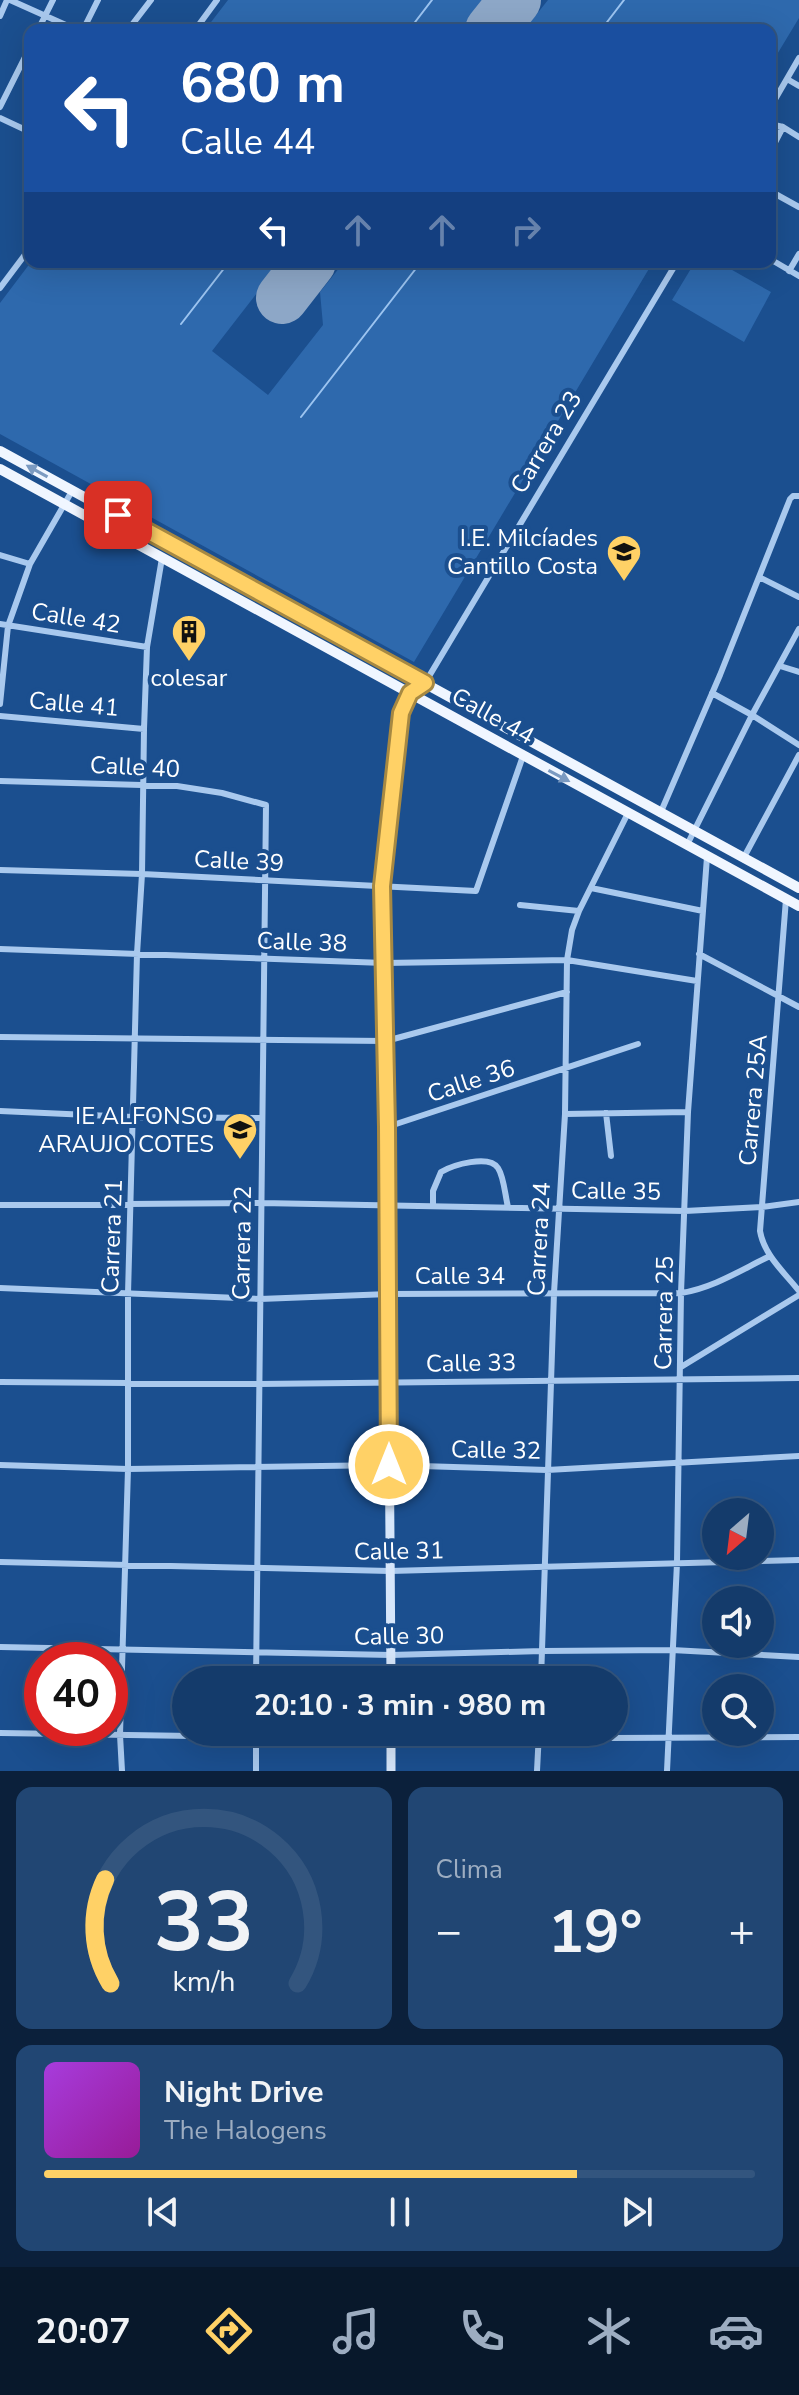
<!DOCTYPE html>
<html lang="es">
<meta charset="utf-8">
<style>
body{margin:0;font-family:"Nunito Sans",sans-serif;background:#214673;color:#f1f3f6;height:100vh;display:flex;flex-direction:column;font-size:30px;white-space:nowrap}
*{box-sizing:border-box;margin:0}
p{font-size:26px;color:#9dadc1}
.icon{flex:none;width:44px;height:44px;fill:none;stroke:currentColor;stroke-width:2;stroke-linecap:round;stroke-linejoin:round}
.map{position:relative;height:1771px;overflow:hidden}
.panel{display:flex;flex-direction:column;gap:16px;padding:16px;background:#0b203b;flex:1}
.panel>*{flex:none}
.top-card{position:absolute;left:24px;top:24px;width:752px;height:244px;border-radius:16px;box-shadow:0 8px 32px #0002,0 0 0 2px #33557e;background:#1a4fa0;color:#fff;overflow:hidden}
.needle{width:52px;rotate:208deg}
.tools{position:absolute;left:702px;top:1498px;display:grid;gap:16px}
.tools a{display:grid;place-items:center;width:72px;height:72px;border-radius:50%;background:#143b6b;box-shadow:0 8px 32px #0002,0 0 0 2px #33557e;font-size:40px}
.speed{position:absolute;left:24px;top:1642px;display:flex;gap:16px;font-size:40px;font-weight:700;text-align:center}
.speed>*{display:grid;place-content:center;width:104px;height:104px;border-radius:50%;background:#143b6b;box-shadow:0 8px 32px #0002,0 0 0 2px #33557e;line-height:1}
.speed .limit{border:12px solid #d22;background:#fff;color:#111}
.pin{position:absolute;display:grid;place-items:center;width:68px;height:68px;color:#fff;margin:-34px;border-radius:16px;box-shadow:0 4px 12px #0006}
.me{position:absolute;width:88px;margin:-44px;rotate:0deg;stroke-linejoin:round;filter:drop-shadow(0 0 6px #0008)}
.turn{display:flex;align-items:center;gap:28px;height:168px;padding:0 24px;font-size:36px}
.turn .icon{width:104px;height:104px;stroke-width:2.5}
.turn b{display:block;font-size:56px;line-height:68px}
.lanes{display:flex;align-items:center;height:76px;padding:0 24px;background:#0003;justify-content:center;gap:40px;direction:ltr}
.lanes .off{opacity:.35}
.big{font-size:60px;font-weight:700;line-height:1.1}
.panel .tile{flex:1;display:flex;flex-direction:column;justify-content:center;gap:12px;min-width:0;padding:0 28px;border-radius:16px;background:#214673}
.panel .dial{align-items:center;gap:0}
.dial svg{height:208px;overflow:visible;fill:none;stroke:#33557e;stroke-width:7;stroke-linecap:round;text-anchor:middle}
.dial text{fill:#f1f3f6;stroke:none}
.song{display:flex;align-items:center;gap:24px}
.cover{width:96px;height:96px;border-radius:12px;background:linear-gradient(135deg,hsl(280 70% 55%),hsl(300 70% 35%))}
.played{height:8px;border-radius:4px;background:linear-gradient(90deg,#ffd166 75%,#33557e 75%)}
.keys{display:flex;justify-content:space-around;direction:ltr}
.heat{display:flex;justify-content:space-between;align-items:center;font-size:44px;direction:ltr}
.panel .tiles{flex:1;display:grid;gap:16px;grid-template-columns:1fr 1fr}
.tile:last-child{grid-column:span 2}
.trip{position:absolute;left:172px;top:1666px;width:456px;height:80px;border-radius:40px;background:#143b6b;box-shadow:0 8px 32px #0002,0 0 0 2px #33557e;font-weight:700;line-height:80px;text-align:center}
.tab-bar{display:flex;height:128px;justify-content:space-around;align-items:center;background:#08182b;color:#9dadc1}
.tab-bar .icon{width:56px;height:56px}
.tab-bar .selected{color:#ffd166}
.tab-bar b{font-size:36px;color:#f1f3f6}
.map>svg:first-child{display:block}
.green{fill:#2e69ad}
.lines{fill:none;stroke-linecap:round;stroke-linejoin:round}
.stream{stroke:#9cc4f0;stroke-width:2}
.runway{stroke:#8da7c7;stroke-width:52}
.street{stroke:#a9c9ee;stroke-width:6}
.secondary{stroke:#d6e6fa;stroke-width:9}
.primary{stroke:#f0f6ff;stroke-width:10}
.oneway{fill:#7b9ac1}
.route-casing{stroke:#a68842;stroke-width:20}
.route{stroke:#ffd166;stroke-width:14}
.labels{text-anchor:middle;stroke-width:8;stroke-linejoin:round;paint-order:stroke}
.street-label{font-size:24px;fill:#fff;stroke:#1b4f8f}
.poi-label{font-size:24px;fill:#fff;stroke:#1b4f8f;text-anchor:end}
</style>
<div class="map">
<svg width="799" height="1771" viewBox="0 0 799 1771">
<rect width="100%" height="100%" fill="#1b4f8f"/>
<path class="green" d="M228 0H485L462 30H205Z
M548 0H799V18L770 66V30H524Z
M31 262H281L212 351 268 395 323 325 320 292 344 262H653L414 662 0 434V303Z
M695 262H718L771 292 744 342 672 300Z"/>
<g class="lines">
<path class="stream" d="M409 30 432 0
M601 30 624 0
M181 324 229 262
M301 417 421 262"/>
<path class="runway" d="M491 30 515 0
M282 298 310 262"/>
<path class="street" d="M10 0 77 30
M0 16 7 0
M38 30 53 0
M83 30 98 0
M128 30 151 0
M195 30 217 0
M787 79 799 86
M0 107 30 47
M770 108 799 58
M0 118 30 132
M770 124 783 127 799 137
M770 152 783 127
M770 191 799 207
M770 259 799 276
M789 271 799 254
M0 288 30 248
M0 555 30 564
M759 577 799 597
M0 624 147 647
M780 666 799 672
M425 683 677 262
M712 693 752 715 799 745
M0 704 8 626 30 564 72 491
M0 716 144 729
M0 781 177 786 222 793 266 805 256 1680
M660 814 720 675 790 499 793 496H799
M687 845 752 715 799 629
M743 859 799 755
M0 870 142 874 476 891 523 756
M591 888 703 911
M786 899 760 1231C764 1255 784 1272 799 1291
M520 905 579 911
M0 949 384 963 567 960 697 981
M699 954 799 1007
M0 1037 386 1041 567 992
M0 1111 133 1117 261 1118
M606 1113 611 1156
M565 1114 688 1112
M387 1127 638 1044
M0 1205 261 1203 685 1211 762 1207 799 1202
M433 1206V1191L441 1172C453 1165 489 1154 498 1168 504 1177 505 1195 508 1207
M0 1288 260 1299 389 1294 681 1293C713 1288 741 1270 770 1256
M681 1367 799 1295
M0 1382 259 1384 799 1378
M0 1465 128 1469 389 1465 547 1470 799 1456
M0 1562 390 1571 799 1560
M0 1647 391 1655 542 1651 672 1650 799 1657
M541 1680 554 1293 565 1114 567 960 572 930 579 911 628 813
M0 1733 391 1739 799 1737
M122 1771 120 1735 128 1469V1294L137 954 142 874 144 729 147 647 162 558
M256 1771V1732
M537 1771 539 1732
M667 1771 677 1563 681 1293 688 1112 707 857"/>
<path class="secondary" d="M391 1680 387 1127 382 886 401 713 410 693 425 683
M391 1732V1771"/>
<path class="primary" d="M0 451 799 888
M0 469 799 906"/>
</g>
<defs><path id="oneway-solid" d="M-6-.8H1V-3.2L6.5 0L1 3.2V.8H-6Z" transform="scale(2)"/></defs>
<g class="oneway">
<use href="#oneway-solid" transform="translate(37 471) rotate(-151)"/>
<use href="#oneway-solid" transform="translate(559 776) rotate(28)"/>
</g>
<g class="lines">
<defs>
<path id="route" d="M118 515 425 683 410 693 401 713 382 886 387 1127 389 1465"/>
</defs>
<use href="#route" class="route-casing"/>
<use href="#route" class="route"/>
</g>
<defs>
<symbol id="school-pin" viewBox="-11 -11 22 30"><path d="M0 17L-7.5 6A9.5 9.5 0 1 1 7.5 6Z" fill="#ffd166" stroke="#1b4f8f"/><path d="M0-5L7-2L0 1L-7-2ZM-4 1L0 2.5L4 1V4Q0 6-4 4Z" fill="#111"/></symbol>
<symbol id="building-pin" viewBox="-11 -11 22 30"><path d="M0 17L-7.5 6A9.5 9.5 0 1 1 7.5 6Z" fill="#ffd166" stroke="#1b4f8f"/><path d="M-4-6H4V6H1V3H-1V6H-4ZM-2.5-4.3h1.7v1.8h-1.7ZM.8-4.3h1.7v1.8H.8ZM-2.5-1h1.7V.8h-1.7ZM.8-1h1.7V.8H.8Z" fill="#111"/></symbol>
</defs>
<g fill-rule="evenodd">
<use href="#school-pin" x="604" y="532" width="40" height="54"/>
<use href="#building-pin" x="169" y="612" width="40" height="54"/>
<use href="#school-pin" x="220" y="1110" width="40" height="54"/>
</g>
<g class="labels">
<g class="street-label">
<text transform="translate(546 442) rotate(-59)" y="8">Carrera 23</text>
<text transform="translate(76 618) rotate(9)" y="8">Calle 42</text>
<text transform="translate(74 704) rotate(5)" y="8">Calle 41</text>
<text transform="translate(493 716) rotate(29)" y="8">Calle 44</text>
<text transform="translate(135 767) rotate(3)" y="8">Calle 40</text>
<text transform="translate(239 861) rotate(3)" y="8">Calle 39</text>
<text transform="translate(302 942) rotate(2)" y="8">Calle 38</text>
<text transform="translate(471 1081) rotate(-18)" y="8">Calle 36</text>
<text transform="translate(753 1100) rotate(-85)" y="8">Carrera 25A</text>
<text transform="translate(616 1191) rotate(1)" y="8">Calle 35</text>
<text transform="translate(112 1236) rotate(-88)" y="8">Carrera 21</text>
<text transform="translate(539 1239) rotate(-87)" y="8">Carrera 24</text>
<text transform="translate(242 1243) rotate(-89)" y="8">Carrera 22</text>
<text x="460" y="1284">Calle 34</text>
<text transform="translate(664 1313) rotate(-89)" y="8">Carrera 25</text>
<text transform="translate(471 1363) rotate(-1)" y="8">Calle 33</text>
<text transform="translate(496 1450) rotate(1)" y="8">Calle 32</text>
<text transform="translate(399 1551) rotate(-1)" y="8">Calle 31</text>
<text transform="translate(399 1636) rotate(-1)" y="8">Calle 30</text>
</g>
<g class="poi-label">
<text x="598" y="546">I.E. Milcíades<tspan x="598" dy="28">Cantillo Costa</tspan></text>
<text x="189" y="686" text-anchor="middle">colesar</text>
<text x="214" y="1124">IE ALFONSO<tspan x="214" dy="28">ARAUJO COTES</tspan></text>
</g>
</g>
</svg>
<div class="tools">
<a><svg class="needle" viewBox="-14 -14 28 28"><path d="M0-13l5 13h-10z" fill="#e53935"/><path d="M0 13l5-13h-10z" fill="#9dadc1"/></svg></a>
<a><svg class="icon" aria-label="sound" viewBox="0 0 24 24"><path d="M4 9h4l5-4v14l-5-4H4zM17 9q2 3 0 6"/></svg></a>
<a><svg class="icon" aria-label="search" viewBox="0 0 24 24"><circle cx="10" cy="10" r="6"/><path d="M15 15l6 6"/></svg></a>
</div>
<div class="speed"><div class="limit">40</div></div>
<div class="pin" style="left:118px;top:515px;background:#d93025"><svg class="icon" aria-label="arrive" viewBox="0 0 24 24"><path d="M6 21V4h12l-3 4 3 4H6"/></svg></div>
<svg class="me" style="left:389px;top:1465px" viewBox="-20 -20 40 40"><circle r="17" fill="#ffd166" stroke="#fff" stroke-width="3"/><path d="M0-11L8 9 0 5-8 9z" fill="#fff"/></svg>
<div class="trip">20:10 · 3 min · 980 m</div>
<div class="top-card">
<div class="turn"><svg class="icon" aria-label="left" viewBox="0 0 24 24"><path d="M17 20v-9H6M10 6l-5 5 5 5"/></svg><div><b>680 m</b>Calle 44</div></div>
<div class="lanes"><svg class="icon" aria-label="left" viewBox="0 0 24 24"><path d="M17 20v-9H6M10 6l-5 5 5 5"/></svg><svg class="icon off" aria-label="ahead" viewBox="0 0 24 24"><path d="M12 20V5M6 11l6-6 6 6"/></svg><svg class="icon off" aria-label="ahead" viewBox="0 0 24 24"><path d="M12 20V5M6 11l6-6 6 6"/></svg><svg class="icon off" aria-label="right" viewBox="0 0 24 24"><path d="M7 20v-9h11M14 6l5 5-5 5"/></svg></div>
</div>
</div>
<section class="panel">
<div class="tiles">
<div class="tile dial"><svg viewBox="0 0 100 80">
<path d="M14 69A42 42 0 1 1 86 69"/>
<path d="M14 69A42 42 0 0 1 12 29" stroke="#ffd166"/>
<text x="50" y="56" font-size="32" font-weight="700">33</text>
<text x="50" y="72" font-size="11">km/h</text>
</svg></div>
<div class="tile"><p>Clima</p>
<div class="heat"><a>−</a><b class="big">19°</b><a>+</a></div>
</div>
<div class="tile">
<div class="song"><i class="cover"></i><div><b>Night Drive</b><p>The Halogens</p></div></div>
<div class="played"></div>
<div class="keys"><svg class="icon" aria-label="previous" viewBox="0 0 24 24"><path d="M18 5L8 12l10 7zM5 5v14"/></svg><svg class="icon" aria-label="pause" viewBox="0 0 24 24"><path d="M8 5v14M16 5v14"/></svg><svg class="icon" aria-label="next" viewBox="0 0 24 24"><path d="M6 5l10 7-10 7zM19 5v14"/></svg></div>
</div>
</div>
</section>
<nav class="tab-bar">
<b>20:07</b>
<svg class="icon selected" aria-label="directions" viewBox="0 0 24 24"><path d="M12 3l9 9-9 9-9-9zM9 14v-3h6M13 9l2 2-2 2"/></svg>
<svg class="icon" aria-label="music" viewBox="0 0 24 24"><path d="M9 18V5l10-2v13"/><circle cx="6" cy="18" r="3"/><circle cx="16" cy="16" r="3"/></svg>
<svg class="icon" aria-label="phone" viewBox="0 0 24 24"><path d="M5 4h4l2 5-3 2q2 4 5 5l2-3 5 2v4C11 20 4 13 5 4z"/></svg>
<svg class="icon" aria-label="climate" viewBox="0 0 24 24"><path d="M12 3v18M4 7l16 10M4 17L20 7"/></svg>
<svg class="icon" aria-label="car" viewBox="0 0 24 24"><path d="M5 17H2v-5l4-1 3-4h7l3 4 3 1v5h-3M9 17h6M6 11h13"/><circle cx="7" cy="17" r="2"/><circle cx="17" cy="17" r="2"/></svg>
</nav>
